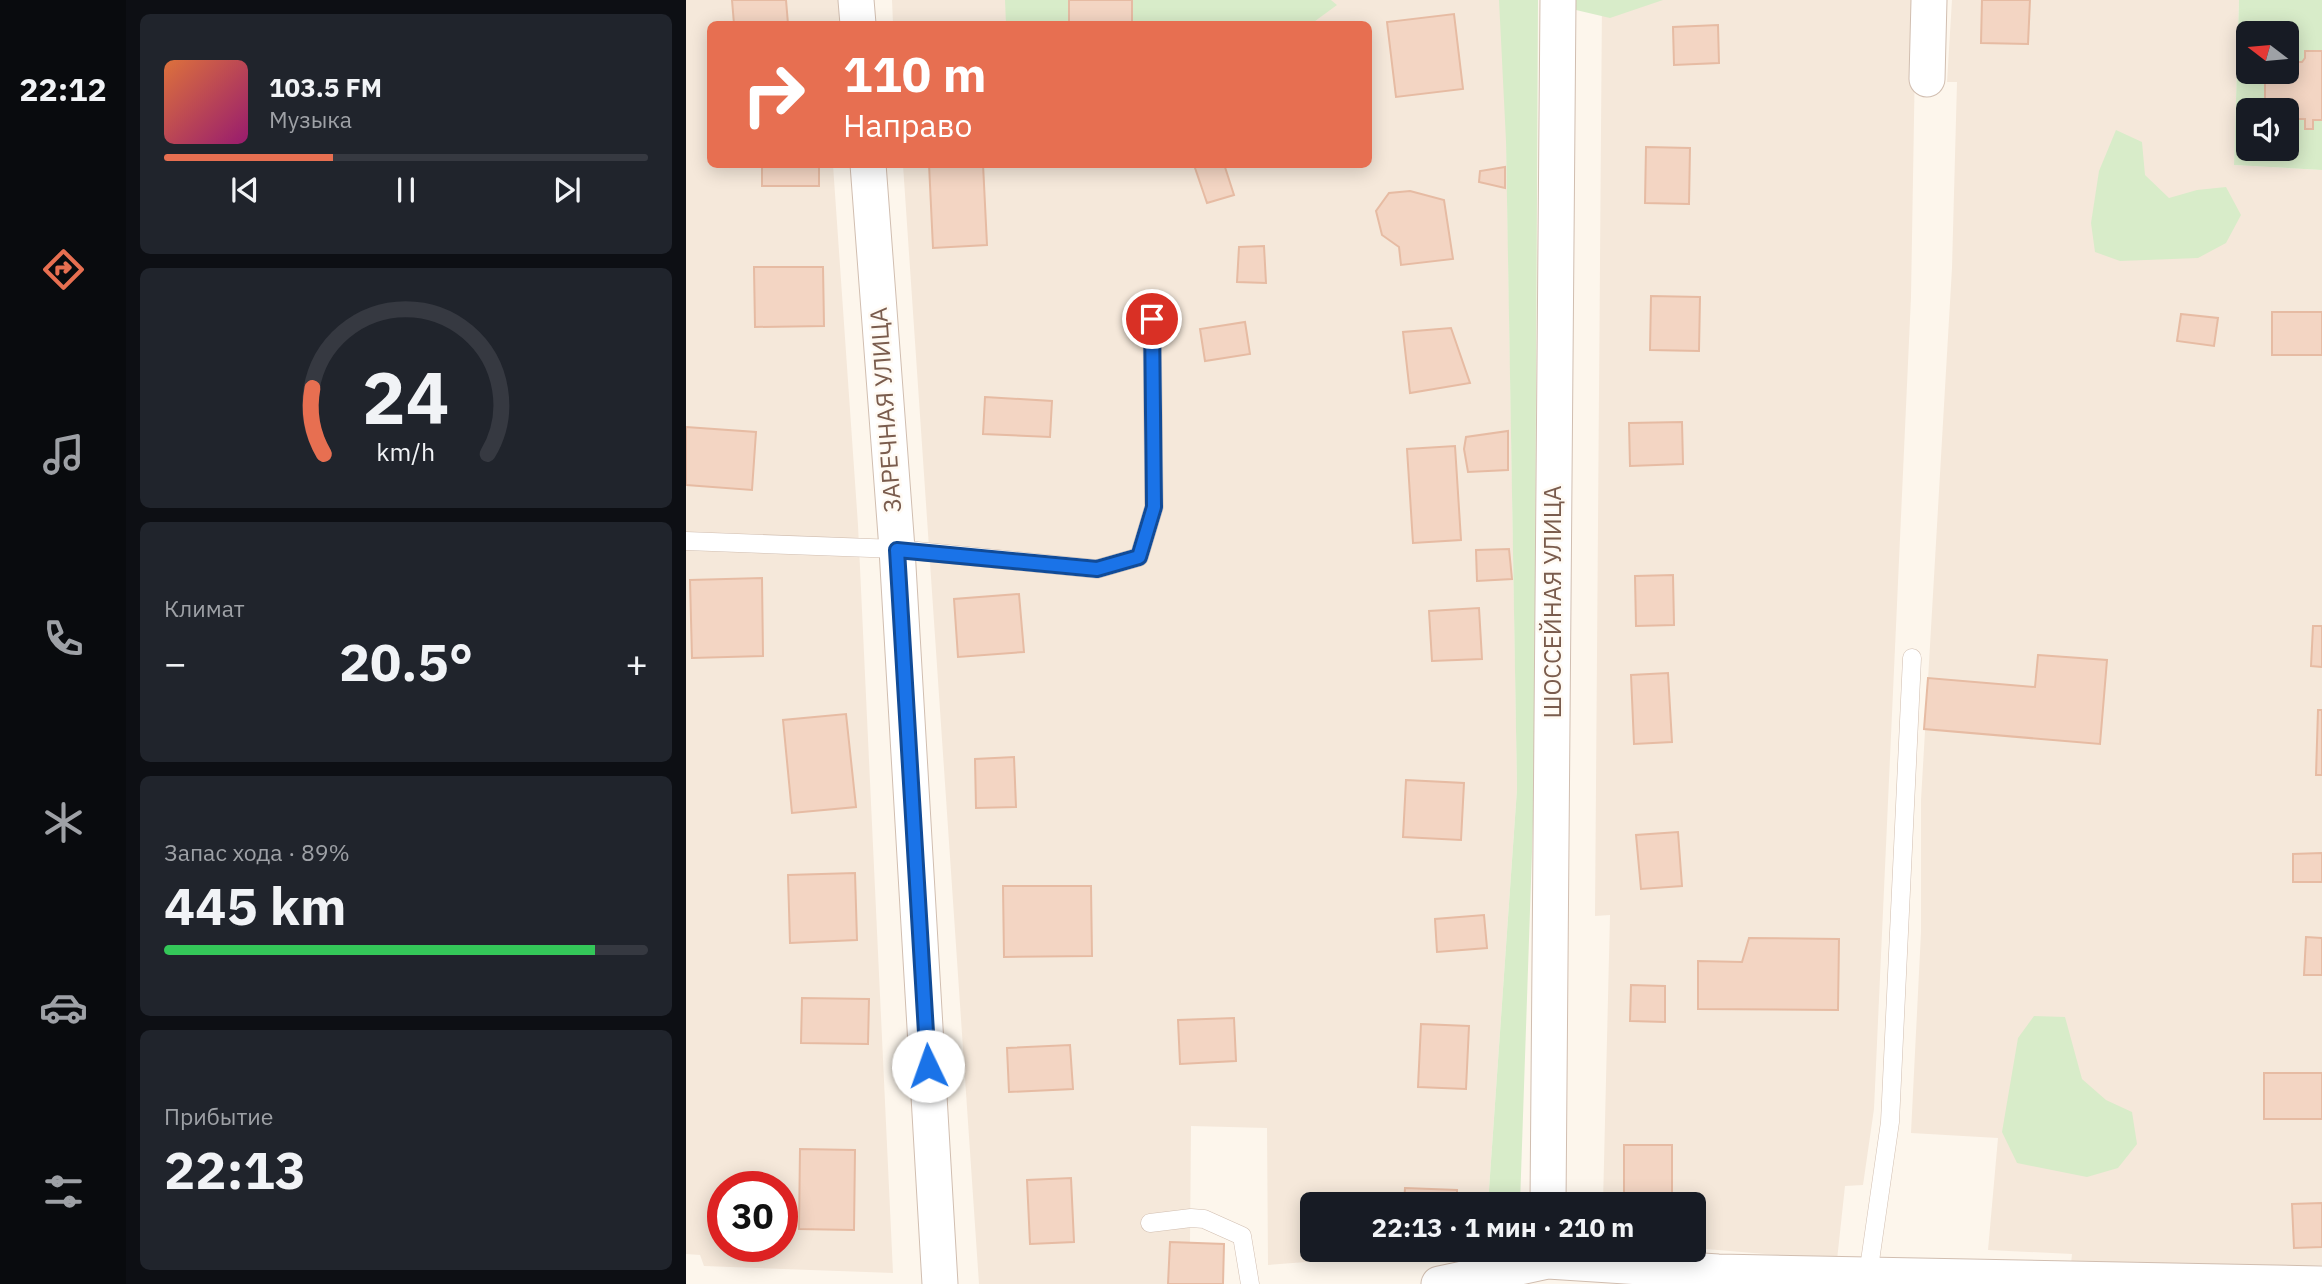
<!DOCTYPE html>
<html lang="ru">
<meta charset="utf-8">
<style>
body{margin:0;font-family:"IBM Plex Sans",sans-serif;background:#20242c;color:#f1f3f6;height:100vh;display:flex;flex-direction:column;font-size:26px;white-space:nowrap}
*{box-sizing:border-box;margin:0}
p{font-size:23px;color:#9ea1a6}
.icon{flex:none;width:38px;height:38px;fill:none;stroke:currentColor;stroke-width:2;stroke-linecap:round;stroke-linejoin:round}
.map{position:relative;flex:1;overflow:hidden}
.sheet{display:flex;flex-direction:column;gap:14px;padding:14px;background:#0d0f14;width:560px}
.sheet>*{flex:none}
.banner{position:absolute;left:21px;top:21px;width:665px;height:147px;border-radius:10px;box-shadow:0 4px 18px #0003;background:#e76f51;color:#fff;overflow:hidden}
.needle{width:46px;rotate:286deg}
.buttons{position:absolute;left:1550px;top:21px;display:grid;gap:14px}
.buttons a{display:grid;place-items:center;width:63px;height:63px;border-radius:10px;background:#171b24;box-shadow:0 4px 18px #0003;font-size:35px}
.speed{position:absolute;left:21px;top:1171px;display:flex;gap:14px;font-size:35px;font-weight:700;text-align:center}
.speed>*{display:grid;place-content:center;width:91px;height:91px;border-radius:50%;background:#171b24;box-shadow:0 4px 18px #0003;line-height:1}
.speed .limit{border:10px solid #d22;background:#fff;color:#111}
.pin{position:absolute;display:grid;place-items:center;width:60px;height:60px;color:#fff;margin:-30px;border:4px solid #fff;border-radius:50%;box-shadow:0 2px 7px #0007}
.me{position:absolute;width:77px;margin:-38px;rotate:357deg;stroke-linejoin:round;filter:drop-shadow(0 0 5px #0008)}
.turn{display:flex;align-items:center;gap:24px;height:147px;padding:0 21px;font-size:32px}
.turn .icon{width:91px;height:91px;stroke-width:2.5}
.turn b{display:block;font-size:49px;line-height:60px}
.big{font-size:52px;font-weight:700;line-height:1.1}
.sheet .tile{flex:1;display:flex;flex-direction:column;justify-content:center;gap:10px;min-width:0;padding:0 24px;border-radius:10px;background:#20242c}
.sheet .dial{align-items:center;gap:0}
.dial svg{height:182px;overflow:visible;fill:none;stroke:#363941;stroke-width:7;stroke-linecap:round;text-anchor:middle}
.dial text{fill:#f1f3f6;stroke:none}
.song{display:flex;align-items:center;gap:21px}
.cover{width:84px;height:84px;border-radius:10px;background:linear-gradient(135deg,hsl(20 70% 55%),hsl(320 70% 35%))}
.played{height:7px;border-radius:4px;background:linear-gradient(90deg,#e76f51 35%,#363941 35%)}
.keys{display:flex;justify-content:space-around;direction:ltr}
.heat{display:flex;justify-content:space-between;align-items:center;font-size:38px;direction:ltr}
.charge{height:10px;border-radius:5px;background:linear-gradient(90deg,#34c759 89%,#363941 0)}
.trip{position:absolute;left:614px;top:1192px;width:406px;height:70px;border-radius:10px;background:#171b24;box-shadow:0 4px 18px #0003;font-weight:700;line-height:70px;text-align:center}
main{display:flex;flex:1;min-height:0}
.tab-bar{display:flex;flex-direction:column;width:126px;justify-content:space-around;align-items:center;background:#090b0e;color:#9ea1a6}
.tab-bar .icon{width:49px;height:49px}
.tab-bar .on{color:#e76f51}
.tab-bar b{font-size:32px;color:#f1f3f6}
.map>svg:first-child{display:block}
.residential{fill:#f5e8da;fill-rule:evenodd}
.green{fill:#d8ecc9;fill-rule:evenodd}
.building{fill:#f3d5c3;stroke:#e6bba3;stroke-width:2}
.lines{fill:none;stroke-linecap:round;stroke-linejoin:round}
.service-casing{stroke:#d1beb0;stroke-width:19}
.minor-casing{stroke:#d1beb0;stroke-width:37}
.service{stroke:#fff;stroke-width:18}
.minor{stroke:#fff;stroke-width:35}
.route-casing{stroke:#114b97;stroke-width:18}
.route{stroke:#1a73e8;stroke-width:12}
.labels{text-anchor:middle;stroke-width:5;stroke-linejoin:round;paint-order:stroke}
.street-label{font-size:24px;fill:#7a5c4d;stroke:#fffaf3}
</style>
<main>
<nav class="tab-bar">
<b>22:12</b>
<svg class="icon on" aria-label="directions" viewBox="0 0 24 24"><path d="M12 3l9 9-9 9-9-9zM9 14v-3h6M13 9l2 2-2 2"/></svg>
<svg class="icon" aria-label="music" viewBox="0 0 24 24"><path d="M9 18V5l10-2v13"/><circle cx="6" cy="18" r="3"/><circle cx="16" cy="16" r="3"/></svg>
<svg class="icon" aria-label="phone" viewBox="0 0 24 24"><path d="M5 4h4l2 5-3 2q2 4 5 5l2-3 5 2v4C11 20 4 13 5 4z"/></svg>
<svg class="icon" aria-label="climate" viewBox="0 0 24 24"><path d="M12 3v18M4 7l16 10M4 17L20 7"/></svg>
<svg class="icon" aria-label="car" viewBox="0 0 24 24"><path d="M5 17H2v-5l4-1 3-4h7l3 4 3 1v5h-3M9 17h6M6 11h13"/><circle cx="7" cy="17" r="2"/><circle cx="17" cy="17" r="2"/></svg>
<svg class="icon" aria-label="filters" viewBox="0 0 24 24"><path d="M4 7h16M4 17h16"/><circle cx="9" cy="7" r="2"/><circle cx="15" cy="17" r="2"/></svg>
</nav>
<section class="sheet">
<div class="tile">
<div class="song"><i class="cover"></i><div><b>103.5 FM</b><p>Музыка</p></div></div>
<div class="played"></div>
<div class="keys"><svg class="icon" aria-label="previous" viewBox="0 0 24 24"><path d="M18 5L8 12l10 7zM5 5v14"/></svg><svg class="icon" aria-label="pause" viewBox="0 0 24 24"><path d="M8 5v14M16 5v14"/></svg><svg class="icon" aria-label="next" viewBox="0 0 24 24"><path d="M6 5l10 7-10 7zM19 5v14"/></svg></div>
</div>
<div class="tile dial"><svg viewBox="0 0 100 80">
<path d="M14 69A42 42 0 1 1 86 69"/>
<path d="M14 69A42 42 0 0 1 9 40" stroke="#e76f51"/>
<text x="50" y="56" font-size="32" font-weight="700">24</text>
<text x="50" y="72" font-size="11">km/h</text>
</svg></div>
<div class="tile"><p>Климат</p>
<div class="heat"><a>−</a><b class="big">20.5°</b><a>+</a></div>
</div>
<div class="tile"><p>Запас хода · 89%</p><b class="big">445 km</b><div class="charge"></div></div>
<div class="tile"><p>Прибытие</p><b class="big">22:13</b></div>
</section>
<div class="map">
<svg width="1636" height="1284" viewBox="0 0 1636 1284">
<rect width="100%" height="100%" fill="#fdf6ec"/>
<path class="residential" d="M0 0H156L158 23 24 24V164L147 165 172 525 207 1273 18 1266 14 1255 0 1254ZM37 1186H96V1246H37Z
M206 0H818L831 789 802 1204H626V1250H777L582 1265 581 1128 505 1126 504 1243H484L482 1284H293L217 165 682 164V24H207Z
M916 0H1230L1225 297 1188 1109 1177 1185 1159 1186 1151 1260 1008 1248V1204H917L924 915 909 916Z
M1266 0H1553L1548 165 1636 170V1265L1572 1267 1385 1264 1386 1254 1302 1250 1312 1138 1225 1133 1235 932V800L1266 268 1271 82H1261Z"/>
<path class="green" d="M319 0H645L651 5 625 24H320Z
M813 0H852L848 793 834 1204H802L831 789 820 141Z
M888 0H977L924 18 890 10Z
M1553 0H1636V170L1548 165ZM1563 33H1601V72H1563ZM1563 110H1601V149H1563Z
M1430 130 1456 142 1459 175 1483 198 1511 190 1540 187 1555 215 1540 243 1512 258 1434 261 1409 252 1405 223 1413 171Z
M1348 1016 1379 1017 1396 1079 1420 1100 1446 1112 1451 1144 1432 1168 1401 1177 1331 1163 1316 1132 1332 1038Z"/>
<path class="building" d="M46 0H100L102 24H48Z
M383 0H446V24H383Z
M1296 0H1344L1342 44 1295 43Z
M768 14 777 89 710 97 701 22Z
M1032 25 1033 63 988 65 987 27Z
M1619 51H1636V120H1627V129H1619V119H1608V109H1579V73L1608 74 1609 62H1616L1619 58Z
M960 147 1004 148 1003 204 959 203Z
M76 164H133V186H76Z
M243 164H297L301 245 247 248Z
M538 164 548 195 521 203 508 165Z
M819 167V188L793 182 794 171Z
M724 191 758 200 767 259 715 265 713 247 696 235 690 211 703 193Z
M578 246 580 283 551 282 553 247Z
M68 267H137L138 326 69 327Z
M965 296 1014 297 1013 351 964 350Z
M1586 312H1636V355H1586Z
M1495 314 1532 318 1528 346 1491 341Z
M559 322 564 354 519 361 514 329Z
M765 328 784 383 724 393 717 332Z
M299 397 366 401 364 437 297 434Z
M996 422 997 464 944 466 943 423Z
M0 427 70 432 66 490 0 485Z
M822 431V470L782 472 778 449 780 437Z
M769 446 775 540 727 543 721 449Z
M823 549 826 579 791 581 790 550Z
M987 575 988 625 950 626 949 576Z
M76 578 77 656 6 658 4 580Z
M333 594 338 652 272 657 268 599Z
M793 608 796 659 746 661 743 611Z
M1627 626H1636V667L1625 666Z
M1352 655 1421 660 1414 744 1238 729 1242 678 1349 687Z
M982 673 986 742 948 744 945 675Z
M1632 710H1636V775H1630Z
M160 714 170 807 106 813 97 720Z
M328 757 330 807 290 808 289 759Z
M720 780 778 783 775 840 717 837Z
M992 832 996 886 955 889 950 835Z
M1636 853V882H1607V854Z
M169 873 171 940 104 943 102 875Z
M317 886H405L406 956 318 957Z
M798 915 801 948 751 952 749 919Z
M1620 937 1636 938V975H1618Z
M1063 938 1153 939 1152 1010 1012 1009V961L1056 962Z
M945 985 979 986V1022L944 1021Z
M116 998 183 999 182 1044 115 1043Z
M548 1018 550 1061 494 1064 492 1020Z
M735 1024 783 1026 780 1089 732 1087Z
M384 1045 387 1089 323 1092 321 1048Z
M1578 1073H1636V1119H1578Z
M938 1145H986V1204H938Z
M114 1149 169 1150 168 1230 113 1229Z
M385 1178 388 1242 344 1244 341 1180Z
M719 1188 771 1190V1204H718Z
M1636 1203V1247L1608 1248 1606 1204Z
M484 1242 538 1244 537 1284H482Z"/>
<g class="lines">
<defs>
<path id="service" d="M0 541 211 549 411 569 453 557 468 507 466 319
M464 1223 505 1218 518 1219 556 1236 564 1284
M1182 1275 1204 1122 1226 658"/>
<path id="minor" d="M170 0 172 24
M1241 79 1243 0
M182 164 211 549 254 1284
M862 1204 872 0
M753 1284 862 1261 1032 1272 1635 1284"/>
</defs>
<use href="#service" class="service-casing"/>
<use href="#minor" class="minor-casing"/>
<use href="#service" class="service"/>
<use href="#minor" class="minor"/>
</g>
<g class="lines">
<defs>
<path id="route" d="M242 1066 211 550 411 569 453 557 468 507 466 319"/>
</defs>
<use href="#route" class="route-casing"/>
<use href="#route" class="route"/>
</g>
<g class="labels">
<g class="street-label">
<text transform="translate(200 410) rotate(-94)" y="8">ЗАРЕЧНАЯ УЛИЦА</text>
<text transform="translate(867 602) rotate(-90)" y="8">ШОССЕЙНАЯ УЛИЦА</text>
</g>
</g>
</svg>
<div class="buttons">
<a><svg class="needle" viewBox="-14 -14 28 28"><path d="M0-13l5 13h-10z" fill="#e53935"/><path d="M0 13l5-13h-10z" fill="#9ea1a6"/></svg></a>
<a><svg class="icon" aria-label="sound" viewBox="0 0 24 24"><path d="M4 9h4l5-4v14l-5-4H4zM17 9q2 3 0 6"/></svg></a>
</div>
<div class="speed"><div class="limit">30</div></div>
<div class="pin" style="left:466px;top:319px;background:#d93025"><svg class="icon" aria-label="arrive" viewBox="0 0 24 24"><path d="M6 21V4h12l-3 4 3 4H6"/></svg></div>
<svg class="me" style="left:242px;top:1066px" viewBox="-20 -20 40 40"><circle r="19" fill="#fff"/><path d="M0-13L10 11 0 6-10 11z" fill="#1a73e8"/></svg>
<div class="trip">22:13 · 1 мин · 210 m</div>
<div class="banner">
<div class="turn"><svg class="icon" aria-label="right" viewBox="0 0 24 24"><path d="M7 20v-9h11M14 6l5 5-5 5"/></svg><div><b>110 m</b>Направо</div></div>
</div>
</div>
</main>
